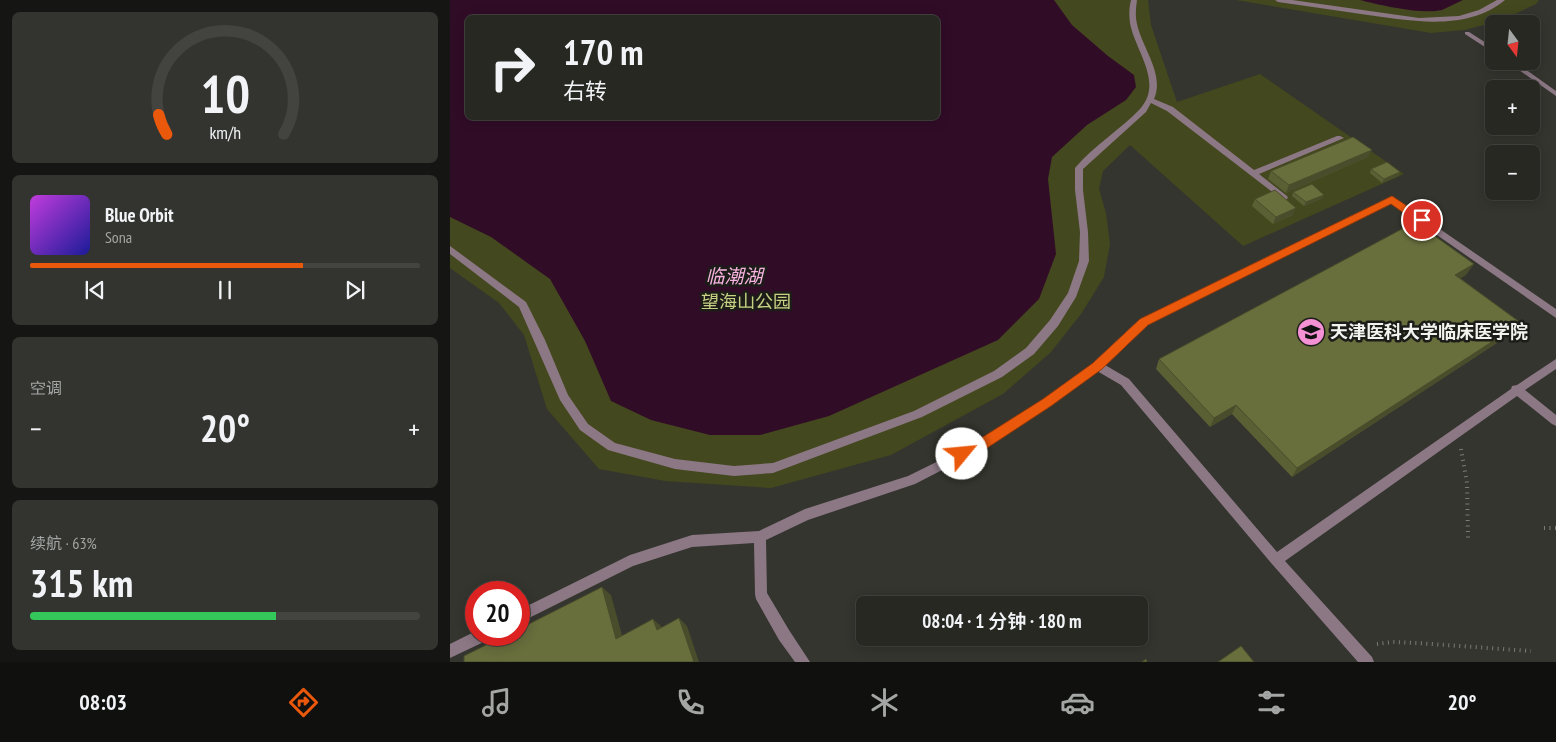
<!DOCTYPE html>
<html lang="zh">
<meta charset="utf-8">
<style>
body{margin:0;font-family:"PT Sans Narrow","Noto Sans SC",sans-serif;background:#33342f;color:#f1f3f6;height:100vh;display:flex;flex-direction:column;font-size:19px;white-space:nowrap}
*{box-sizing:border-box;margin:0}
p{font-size:16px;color:#a4a6a5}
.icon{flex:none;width:28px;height:28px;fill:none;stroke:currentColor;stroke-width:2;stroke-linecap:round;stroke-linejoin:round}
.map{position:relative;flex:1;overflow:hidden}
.details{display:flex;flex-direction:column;gap:12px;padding:12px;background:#151613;width:450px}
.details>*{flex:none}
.banner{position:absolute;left:15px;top:15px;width:475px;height:105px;border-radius:8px;box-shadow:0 2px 12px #0003,0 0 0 1px #434440;background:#272822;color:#f1f3f6;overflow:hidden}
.needle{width:32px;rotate:165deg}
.fabs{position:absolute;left:1035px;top:15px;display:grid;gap:10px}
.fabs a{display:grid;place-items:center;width:55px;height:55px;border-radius:8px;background:#272822;box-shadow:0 2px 12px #0003,0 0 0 1px #434440;font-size:25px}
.speed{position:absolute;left:15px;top:581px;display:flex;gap:10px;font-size:25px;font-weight:700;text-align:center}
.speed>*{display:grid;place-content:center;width:65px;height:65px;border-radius:50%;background:#272822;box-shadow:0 2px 12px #0003,0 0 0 1px #434440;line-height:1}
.speed .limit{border:8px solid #d22;background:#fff;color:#111}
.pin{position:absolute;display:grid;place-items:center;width:42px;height:42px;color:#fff;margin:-21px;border:2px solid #fff;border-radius:50%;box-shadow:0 1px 5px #0007}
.me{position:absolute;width:55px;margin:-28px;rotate:62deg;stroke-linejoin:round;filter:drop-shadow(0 0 4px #0008)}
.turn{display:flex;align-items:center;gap:18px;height:105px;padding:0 15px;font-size:22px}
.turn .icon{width:65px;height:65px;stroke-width:2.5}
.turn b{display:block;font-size:35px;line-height:42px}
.big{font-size:38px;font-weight:600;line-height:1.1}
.details .card{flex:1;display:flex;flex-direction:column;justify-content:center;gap:8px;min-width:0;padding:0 18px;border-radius:8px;background:#33342f}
.details .dial{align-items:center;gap:0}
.dial svg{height:130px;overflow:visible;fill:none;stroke:#434440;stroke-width:7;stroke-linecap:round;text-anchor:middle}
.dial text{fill:#f1f3f6;stroke:none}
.song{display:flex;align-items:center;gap:15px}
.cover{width:60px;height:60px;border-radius:8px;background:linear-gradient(135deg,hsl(290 70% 55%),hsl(240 70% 35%))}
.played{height:5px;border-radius:2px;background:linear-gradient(90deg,#ea580c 70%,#434440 70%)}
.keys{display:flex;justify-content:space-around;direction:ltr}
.heat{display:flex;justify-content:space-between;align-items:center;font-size:28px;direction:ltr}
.charge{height:8px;border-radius:4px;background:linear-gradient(90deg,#34c759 63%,#434440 0)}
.trip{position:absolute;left:406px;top:596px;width:292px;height:50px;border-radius:8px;background:#272822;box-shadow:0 2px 12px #0003,0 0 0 1px #434440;font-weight:600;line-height:50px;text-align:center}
.menu{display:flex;height:80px;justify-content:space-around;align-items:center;background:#10100e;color:#a4a6a5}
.menu .icon{width:35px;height:35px}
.menu .current{color:#ea580c}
.menu b{font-size:22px;color:#f1f3f6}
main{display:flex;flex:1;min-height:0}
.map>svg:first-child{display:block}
.green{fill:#44481e;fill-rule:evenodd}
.water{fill:#310c27;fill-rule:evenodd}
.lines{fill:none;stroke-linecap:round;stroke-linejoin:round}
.path{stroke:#7b7c76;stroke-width:4;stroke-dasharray:1 4.5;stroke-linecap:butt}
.lane{fill:#8c7885;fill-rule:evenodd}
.wall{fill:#5a5f34}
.shaded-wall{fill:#4a4d2b}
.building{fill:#696e3d;stroke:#4a4d2b}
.route{fill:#ea580c;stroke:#983908}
.labels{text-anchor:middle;stroke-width:5;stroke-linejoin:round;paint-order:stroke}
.park-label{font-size:18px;fill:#c8d083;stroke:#1c1d19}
.poi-label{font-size:18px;font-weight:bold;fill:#f2f3ee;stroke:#1c1d19;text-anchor:start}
.water-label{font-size:19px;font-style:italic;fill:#f8b2e0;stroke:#1c1d19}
</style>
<main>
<section class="details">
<div class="card dial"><svg viewBox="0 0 100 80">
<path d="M14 69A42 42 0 1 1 86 69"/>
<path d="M14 69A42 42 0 0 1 9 57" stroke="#ea580c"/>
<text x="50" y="56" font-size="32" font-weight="700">10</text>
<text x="50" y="72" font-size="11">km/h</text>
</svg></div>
<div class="card">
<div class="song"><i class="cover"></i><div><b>Blue Orbit</b><p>Sona</p></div></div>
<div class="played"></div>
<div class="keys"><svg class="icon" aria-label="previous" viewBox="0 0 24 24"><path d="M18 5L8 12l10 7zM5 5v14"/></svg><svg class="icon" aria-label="pause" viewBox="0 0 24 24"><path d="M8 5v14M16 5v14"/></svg><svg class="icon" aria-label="next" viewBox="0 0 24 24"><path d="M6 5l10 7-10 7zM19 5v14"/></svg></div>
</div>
<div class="card"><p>空调</p>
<div class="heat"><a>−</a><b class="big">20°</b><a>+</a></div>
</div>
<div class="card"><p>续航 · 63%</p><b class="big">315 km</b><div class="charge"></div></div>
</section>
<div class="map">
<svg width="1106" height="662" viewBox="0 0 1106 662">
<rect width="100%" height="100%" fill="#34352e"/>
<path class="green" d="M0 0H698L701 25 727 102 810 74 954 174 793 246 680 145 653 171 649 189 656 213 660 244 654 277 631 314 601 352 553 394 441 455 321 488 215 481 149 469 97 409 74 335 49 303 0 268ZM18 18H488V118H18Z
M786 0H1089L1086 4 1050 21 1014 30 981 33Z"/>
<path class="water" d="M0 0H604L622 25 658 56 684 75 686 87 676 100 637 125 602 157 598 179 606 254 589 299 548 340 379 416 310 435H260L201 420 161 401 135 341 100 279 41 237 0 217ZM18 18H488V118H18Z
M910 0H1013C1006 3 999 7 992 10 973 15 929 5 910 0Z"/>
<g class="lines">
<path class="path" d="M1011 449 1017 483 1018 540
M1094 528H1106
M927 644 942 642 967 643 1081 651"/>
<path class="lane" d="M681 0H687C686 8 685 15 687 24 692 48 715 74 704 99L723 107 804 170 887 136H890L894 138 809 174 837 196 838 198 834 201 717 111 701 103 696 112 633 169V190L638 232 639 261 626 297 608 326 584 354 552 377 472 417 323 473 284 476 225 469 158 450 130 430 110 400 69 307 0 254V246L76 302 95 340 118 395 138 424 165 443 225 459 284 466 323 463 464 411 544 371 576 348 600 320 618 293 629 261 630 232 625 190V168C643 146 670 130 690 109 714 82 685 51 680 23 679 15 679 8 681 0Z
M825 0H842L969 18 1009 16 1029 10 1047 0H1055C1015 33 958 20 911 14 884 10 856 6 828 2Z
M1015 32H1019L1044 48V53L1015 34Z
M1056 61H1064L1106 91V96Z
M942 196 1106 309V318L941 203 698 325 655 365 679 379 827 552 1061 389 1062 386 1067 385 1106 359V369L1075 390 1106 415V426L1102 424 1067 396 835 561 922 657 924 662H908L822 564 671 385 647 371 601 406 533 449 465 484 358 520 316 540 317 593 339 630 360 662H345L329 640 306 599 305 594 304 543 242 547 183 566 69 623V610L180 555 242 535 309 531 355 509 458 476 525 443 593 400 643 363 690 319Z
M26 631V635H40L38 640 0 658V644Z"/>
</g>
<path class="wall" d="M918 157 836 193 818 179 821 171Z
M921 169 950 172 948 176 932 183 920 173Z
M843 192 873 198 854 206 842 196Z
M805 199 843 215 823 224 802 206Z
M1016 275 1010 278 1071 323 1062 333 842 477 782 414 760 427 706 369 709 359Z"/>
<path class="shaded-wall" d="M922 150 918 157 836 193 839 185Z
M950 172 948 176 932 183 934 179Z
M874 195 873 198 854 206 856 202Z
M846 208 843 215 823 224 826 217Z
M1024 264 1016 275 998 286 1005 275Z
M1071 323 1062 333 842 477 847 468Z
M786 405 782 414 760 427 764 418Z
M152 587 161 595 175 646 166 639Z
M229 618 237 626 249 662H244Z
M203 619 211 626 214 637 207 630Z"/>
<path class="building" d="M903 137 922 150 839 185 821 171Z
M937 162 950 172 934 179 921 169Z
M862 184 874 195 856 202 843 192Z
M825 190 846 208 826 217 805 199Z
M965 222 1024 264 1005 275 1071 323 847 468 786 405 764 418 709 359Z
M152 587 166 639 203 619 207 630 229 618 244 662H14V656L56 635H69V629Z
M791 646 804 662H768Z
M696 659 697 662H692Z"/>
<path class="route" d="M942 196 975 218V223H968L941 204 698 325 652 369 601 406 534 450 512 460 508 458 506 454 508 450 525 442 593 399 643 363 690 319Z"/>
<defs>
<symbol id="university-disc" viewBox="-11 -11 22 22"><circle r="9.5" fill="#f491d4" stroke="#1c1d19"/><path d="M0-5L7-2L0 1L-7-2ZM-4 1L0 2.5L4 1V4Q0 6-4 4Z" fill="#111"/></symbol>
</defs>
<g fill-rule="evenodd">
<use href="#university-disc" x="845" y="316" width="32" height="32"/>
</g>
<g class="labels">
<g class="park-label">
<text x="296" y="308">望海山公园</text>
</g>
<g class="poi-label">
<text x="880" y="338">天津医科大学临床医学院</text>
</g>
<g class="water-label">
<text x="284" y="283">临潮湖</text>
</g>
</g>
</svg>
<div class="fabs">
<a><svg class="needle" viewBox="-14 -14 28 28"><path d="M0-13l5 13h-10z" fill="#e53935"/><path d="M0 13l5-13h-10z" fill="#a4a6a5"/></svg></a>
<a>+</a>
<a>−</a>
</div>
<div class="speed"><div class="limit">20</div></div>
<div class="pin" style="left:972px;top:220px;background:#d93025"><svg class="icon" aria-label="arrive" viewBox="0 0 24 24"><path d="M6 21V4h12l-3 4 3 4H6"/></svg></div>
<svg class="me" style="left:512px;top:454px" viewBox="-20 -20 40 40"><circle r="19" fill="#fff"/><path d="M0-13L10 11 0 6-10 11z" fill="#ea580c"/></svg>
<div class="trip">08:04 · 1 分钟 · 180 m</div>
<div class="banner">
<div class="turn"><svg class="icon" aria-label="right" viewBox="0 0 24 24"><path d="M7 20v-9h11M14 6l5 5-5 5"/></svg><div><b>170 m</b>右转</div></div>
</div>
</div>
</main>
<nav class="menu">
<b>08:03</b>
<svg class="icon current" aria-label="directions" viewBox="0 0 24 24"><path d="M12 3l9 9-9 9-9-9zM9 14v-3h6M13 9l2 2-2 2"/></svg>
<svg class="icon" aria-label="music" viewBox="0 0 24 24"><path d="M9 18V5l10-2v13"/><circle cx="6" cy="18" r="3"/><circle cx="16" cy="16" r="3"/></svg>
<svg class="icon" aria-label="phone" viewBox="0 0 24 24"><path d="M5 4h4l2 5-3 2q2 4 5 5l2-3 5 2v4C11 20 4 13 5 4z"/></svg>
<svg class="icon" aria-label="climate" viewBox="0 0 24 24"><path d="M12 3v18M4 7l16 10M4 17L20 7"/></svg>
<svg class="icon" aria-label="car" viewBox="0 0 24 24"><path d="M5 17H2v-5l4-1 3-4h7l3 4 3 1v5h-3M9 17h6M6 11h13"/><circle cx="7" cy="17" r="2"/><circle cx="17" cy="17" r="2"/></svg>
<svg class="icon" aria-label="filters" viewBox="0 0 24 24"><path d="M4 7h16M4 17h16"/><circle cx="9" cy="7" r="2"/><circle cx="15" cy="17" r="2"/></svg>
<b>20°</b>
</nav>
